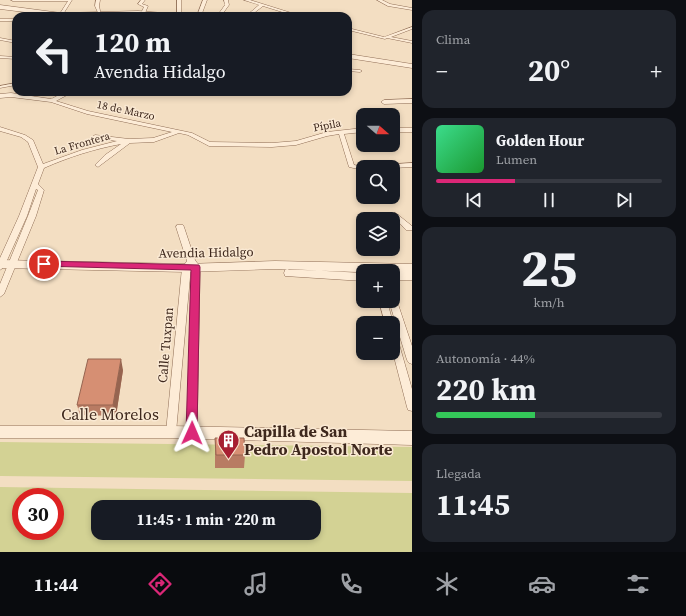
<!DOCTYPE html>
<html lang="es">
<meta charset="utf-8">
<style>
body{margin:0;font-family:"Source Serif 4",serif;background:#20242c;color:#f1f3f6;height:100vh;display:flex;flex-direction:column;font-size:15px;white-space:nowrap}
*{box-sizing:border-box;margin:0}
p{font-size:13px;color:#9ea1a6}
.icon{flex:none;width:22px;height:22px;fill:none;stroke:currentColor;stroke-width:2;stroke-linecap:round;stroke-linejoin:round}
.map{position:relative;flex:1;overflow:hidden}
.drawer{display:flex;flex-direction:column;gap:10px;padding:10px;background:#0d0f14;width:274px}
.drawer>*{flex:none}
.banner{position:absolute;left:12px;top:12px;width:340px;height:84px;border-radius:12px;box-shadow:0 2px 6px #0003;background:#171b24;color:#f1f3f6;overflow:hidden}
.needle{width:26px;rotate:110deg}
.fabs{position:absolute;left:356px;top:108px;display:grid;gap:8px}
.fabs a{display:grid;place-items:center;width:44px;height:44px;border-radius:8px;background:#171b24;box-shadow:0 2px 6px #0003;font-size:20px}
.speed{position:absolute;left:12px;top:488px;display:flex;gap:8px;font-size:20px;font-weight:700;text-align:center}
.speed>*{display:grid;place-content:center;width:52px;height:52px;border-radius:50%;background:#171b24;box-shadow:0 2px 6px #0003;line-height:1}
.speed .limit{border:6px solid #d22;background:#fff;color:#111}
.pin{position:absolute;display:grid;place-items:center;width:34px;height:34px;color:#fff;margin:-17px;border:2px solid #fff;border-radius:50%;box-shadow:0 1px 4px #0007}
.me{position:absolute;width:44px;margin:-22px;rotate:1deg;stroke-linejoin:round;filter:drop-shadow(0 0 3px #0008)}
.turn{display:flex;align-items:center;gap:14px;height:84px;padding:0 16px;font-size:18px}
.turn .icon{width:52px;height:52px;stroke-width:2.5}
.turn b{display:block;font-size:28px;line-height:34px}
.big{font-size:30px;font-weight:700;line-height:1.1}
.drawer .card{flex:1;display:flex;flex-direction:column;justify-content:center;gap:6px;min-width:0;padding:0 14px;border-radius:12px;background:#20242c}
.drawer .dial{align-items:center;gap:0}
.dial b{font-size:52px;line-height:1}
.song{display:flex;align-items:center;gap:12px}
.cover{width:48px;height:48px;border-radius:6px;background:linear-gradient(135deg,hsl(150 70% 55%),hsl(130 70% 35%))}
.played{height:4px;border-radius:2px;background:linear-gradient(90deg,#db2777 35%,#363941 35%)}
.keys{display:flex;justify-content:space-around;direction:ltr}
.heat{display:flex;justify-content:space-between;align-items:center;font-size:22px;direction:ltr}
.charge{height:6px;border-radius:3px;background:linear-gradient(90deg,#34c759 44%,#363941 0)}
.trip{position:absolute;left:91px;top:500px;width:230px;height:40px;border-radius:12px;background:#171b24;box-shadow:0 2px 6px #0003;font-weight:700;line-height:40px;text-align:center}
.menu{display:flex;height:64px;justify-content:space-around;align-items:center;background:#090b0e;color:#9ea1a6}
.menu .icon{width:28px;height:28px}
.menu .active{color:#db2777}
.menu b{font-size:18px;color:#f1f3f6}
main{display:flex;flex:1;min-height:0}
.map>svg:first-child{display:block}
.green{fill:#d3d294;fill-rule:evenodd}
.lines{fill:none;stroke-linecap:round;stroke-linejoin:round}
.minor-casing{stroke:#906e56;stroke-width:1}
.tertiary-casing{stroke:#906e56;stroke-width:1}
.minor{fill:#fdecd7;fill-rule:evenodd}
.tertiary{fill:#fdecd7;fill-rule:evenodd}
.wall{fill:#b87b63}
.shaded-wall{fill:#966450}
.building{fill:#d68f73;stroke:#966450}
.route{fill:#db2777;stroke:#8e194d}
.labels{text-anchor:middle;stroke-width:3;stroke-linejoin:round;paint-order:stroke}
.far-street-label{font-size:11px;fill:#3e281d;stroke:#fae9d3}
.street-label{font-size:13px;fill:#3e281d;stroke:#fae9d3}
.near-street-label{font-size:16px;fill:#3e281d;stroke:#fae9d3}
.near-poi-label{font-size:16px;font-weight:bold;fill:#3e281d;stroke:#fae9d3;text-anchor:start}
</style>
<main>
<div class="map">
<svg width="412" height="552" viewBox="0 0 412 552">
<rect width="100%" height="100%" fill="#f3dec2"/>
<path class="green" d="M0 442 412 447V481L0 476Z
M0 487 412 493V552H0ZM21 497H55V531H21ZM98 507H314V533H98Z"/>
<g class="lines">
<defs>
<path id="minor" d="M11 0H72L62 16 59 15 68 1H13Z
M96 0H100L99 6 101 15H99L95 6Z
M141 0H145L142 4 148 6 145 13 143 14 141 13 144 7 138 4Z
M177 0H181V16H177Z
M203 0H207L201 16H197Z
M224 0H228L229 5 221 16H217L225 5Z
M244 0H250L301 16H295L263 6 250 16H246L259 5Z
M377 0H382L390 4 412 8V10L388 6Z
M320 14 321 16H312L313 15Z
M0 19H16V21H0Z
M412 27V29L391 37 412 41V43L387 38 385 39 348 30V28L384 37Z
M0 38 16 41V43L0 40Z
M0 56 16 57V59L0 58Z
M348 69 360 70 362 71 360 72 348 71Z
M16 83V85L0 88V86Z
M65 92 68 94 67 95 56 101 88 111 192 133 210 142 272 143 296 141 327 132 363 128V132L344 134 354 165 365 167H363V170L349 167 339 134 327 136 296 145 272 147 209 146 188 135 179 133 154 142 130 143 98 167 95 165 105 155 121 144C94 149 69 157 44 168L38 184 44 190 36 216 4 294 0 297V284L28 216 38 190 36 189 27 216 4 267 0 270V258L19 216 38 167 28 142 21 137 0 131V127L25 135 33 140 43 164 82 150 117 141 93 138 92 137 95 135 129 139 153 138 172 132 87 114 51 102 11 97 0 98V94L11 93 51 99Z
M412 99V103L384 104 381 102 384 100Z
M393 128H412V132H393Z
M412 163V167L393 168V167H379L382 165Z
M395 213 397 214 412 226V230H406L393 216 391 215Z
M177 225H183L184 227 195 260 200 267 197 433 196 436 192 438 188 436 187 433 192 267 191 266 176 432 175 435 171 437 167 435 166 432 182 268 187 261 176 227Z
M393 298 396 299 397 301 412 346V364L409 363 407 360 389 301H393Z
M379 301H387L393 323V324L385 323Z
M393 334 396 335 397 337 412 389V411L408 410 407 407 393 353Z"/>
<path id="tertiary" d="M0 5 61 13 138 11 177 14 180 16 138 15 57 16 0 9Z
M348 54 412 64V68L348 58Z
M0 260 186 264 275 261 412 264V272H357L275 269 186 272 0 268Z
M289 269 363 273V281L285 276 284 273 285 270Z
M393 272H412V280H393Z
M0 426H171L412 431V445L171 438H0Z"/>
</defs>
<use href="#minor" class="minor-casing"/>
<use href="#tertiary" class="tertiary-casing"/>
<use href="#minor" class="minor"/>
<use href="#tertiary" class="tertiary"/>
</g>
<path class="wall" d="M123 370 116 416 80 415 77 405Z
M215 438 245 455 244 468H215Z"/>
<path class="shaded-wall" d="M121 359 123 370 116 416 113 405Z"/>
<path class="building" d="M88 359H121L113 405H77Z
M215 438H244L245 455H216Z"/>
<path class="route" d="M44 261 199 265 200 267 197 433 196 437 192 438 187 437 186 433 191 270 41 266 40 264Z"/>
<defs>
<symbol id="building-pin" viewBox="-11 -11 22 30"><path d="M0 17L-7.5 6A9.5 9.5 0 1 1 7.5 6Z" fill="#a71f32" stroke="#fae9d3"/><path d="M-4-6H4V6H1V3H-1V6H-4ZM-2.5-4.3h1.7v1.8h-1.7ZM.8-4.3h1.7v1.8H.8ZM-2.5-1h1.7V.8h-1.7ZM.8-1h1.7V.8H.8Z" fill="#fff"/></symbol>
</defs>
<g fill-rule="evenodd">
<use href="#building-pin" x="216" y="428" width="25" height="34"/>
</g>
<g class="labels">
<g class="far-street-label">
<text transform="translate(126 110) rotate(12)" y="4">18 de Marzo</text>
<text transform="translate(327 125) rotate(-11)" y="4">Pípila</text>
<text transform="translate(82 143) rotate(-16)" y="4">La Frontera</text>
</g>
<g class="street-label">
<text transform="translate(206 252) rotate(-1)" y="5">Avendia Hidalgo</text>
<text transform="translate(165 345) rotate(-85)" y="5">Calle Tuxpan</text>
</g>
<g class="near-street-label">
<text x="110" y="420">Calle Morelos</text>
</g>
<g class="near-poi-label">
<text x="244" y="437">Capilla de San<tspan x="244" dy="18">Pedro Apostol Norte</tspan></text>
</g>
</g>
</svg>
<div class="fabs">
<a><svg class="needle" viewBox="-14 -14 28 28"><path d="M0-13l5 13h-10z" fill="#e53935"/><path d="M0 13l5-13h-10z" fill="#9ea1a6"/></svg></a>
<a><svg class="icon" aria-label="search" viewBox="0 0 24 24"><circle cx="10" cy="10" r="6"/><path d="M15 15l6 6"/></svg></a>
<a><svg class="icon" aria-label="layers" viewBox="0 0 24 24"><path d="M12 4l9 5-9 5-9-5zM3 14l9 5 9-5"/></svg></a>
<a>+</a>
<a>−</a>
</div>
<div class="speed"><div class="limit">30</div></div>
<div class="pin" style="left:44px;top:264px;background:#d93025"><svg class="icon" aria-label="arrive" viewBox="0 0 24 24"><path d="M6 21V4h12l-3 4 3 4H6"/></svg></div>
<svg class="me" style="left:192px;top:433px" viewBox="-20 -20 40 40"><path d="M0-17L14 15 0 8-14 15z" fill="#db2777" stroke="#fff" stroke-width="4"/></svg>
<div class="trip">11:45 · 1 min · 220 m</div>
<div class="banner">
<div class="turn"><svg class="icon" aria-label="left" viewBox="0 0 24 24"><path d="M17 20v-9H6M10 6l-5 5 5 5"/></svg><div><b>120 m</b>Avendia Hidalgo</div></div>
</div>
</div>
<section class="drawer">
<div class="card"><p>Clima</p>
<div class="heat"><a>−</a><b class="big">20°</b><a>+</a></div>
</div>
<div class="card">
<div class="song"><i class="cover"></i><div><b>Golden Hour</b><p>Lumen</p></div></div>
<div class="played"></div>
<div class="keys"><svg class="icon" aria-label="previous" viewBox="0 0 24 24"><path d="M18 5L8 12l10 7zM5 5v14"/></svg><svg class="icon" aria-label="pause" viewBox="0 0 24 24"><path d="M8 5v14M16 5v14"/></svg><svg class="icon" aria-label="next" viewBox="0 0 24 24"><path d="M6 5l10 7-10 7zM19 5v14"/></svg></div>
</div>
<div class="card dial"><b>25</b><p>km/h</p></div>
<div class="card"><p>Autonomía · 44%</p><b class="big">220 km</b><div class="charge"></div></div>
<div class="card"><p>Llegada</p><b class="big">11:45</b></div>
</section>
</main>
<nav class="menu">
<b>11:44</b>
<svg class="icon active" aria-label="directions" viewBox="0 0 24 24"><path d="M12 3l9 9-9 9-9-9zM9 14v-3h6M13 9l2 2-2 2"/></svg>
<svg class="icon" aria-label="music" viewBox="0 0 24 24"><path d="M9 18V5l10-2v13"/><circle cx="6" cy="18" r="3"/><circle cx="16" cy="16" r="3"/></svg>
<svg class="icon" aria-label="phone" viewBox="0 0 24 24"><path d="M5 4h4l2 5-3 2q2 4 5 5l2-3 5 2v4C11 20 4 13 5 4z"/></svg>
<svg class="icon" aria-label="climate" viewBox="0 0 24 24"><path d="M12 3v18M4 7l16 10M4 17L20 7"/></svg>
<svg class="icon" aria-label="car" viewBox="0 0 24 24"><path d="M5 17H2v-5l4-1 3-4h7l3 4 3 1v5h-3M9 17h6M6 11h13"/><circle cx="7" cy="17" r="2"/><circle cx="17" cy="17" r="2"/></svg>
<svg class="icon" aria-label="filters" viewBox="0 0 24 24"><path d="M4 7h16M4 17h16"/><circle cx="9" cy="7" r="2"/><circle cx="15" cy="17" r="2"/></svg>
</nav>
